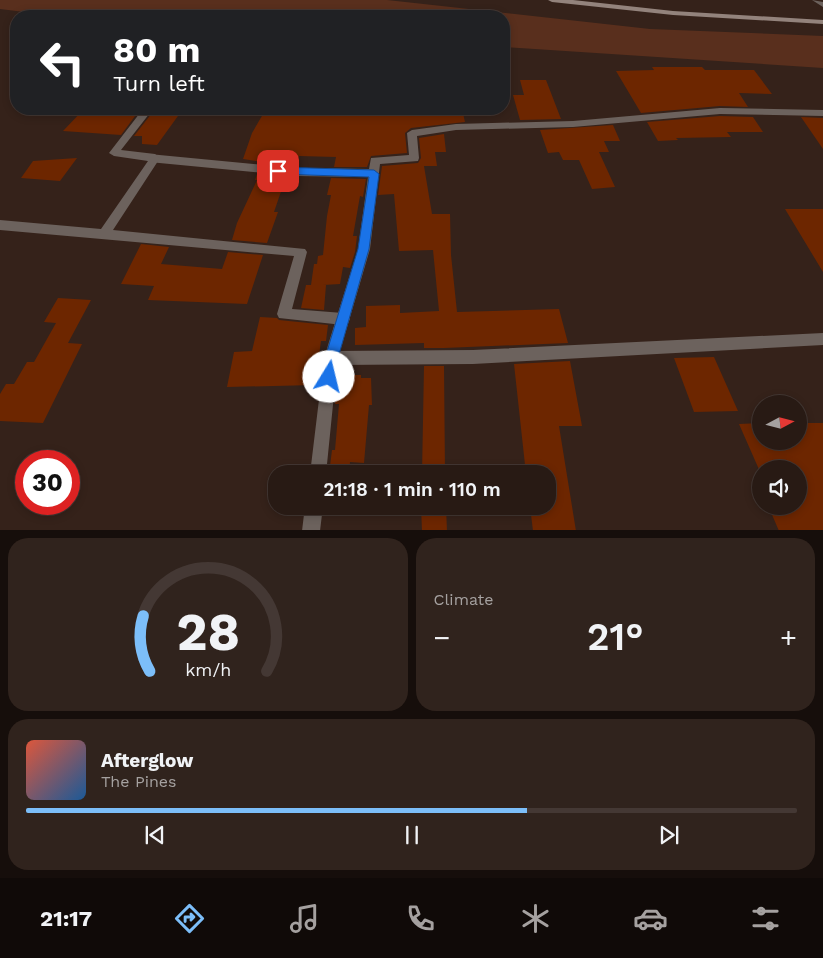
<!DOCTYPE html>
<meta charset="utf-8">
<style>
body{margin:0;font-family:"Work Sans",sans-serif;background:#30231d;color:#f1f3f6;height:100vh;display:flex;flex-direction:column;font-size:19px;white-space:nowrap}
*{box-sizing:border-box;margin:0}
p{font-size:16px;color:#a5a1a0}
.icon{flex:none;width:28px;height:28px;fill:none;stroke:currentColor;stroke-width:2;stroke-linecap:round;stroke-linejoin:round}
.map{position:relative;height:530px;overflow:hidden}
.sheet{display:flex;flex-direction:column;gap:8px;padding:8px;background:#160e0b;flex:1}
.sheet>*{flex:none}
.hud{position:absolute;left:10px;top:10px;width:500px;height:105px;border-radius:20px;box-shadow:0 2px 8px #0003,0 0 0 1px #443834;background:#202124;color:#fff;overflow:hidden}
.needle{width:32px;rotate:83deg}
.fabs{position:absolute;left:752px;top:395px;display:grid;gap:10px}
.fabs a{display:grid;place-items:center;width:55px;height:55px;border-radius:50%;background:#281a14;box-shadow:0 2px 8px #0003,0 0 0 1px #443834;font-size:25px}
.speed{position:absolute;left:15px;top:450px;display:flex;gap:10px;font-size:25px;font-weight:700;text-align:center}
.speed>*{display:grid;place-content:center;width:65px;height:65px;border-radius:50%;background:#281a14;box-shadow:0 2px 8px #0003,0 0 0 1px #443834;line-height:1}
.speed .limit{border:8px solid #d22;background:#fff;color:#111}
.pin{position:absolute;display:grid;place-items:center;width:42px;height:42px;color:#fff;margin:-21px;border-radius:10px;box-shadow:0 2px 8px #0006}
.me{position:absolute;width:55px;margin:-28px;rotate:9deg;stroke-linejoin:round;filter:drop-shadow(0 0 4px #0008)}
.turn{display:flex;align-items:center;gap:18px;height:105px;padding:0 20px;font-size:22px}
.turn .icon{width:65px;height:65px;stroke-width:2.5}
.turn b{display:block;font-size:35px;line-height:42px}
.big{font-size:38px;font-weight:600;line-height:1.1}
.sheet .tile{flex:1;display:flex;flex-direction:column;justify-content:center;gap:8px;min-width:0;padding:0 18px;border-radius:20px;background:#30231d}
.sheet .dial{align-items:center;gap:0}
.dial svg{height:130px;overflow:visible;fill:none;stroke:#443834;stroke-width:7;stroke-linecap:round;text-anchor:middle}
.dial text{fill:#f1f3f6;stroke:none}
.song{display:flex;align-items:center;gap:15px}
.cover{width:60px;height:60px;border-radius:8px;background:linear-gradient(135deg,hsl(10 70% 55%),hsl(210 70% 35%))}
.played{height:5px;border-radius:2px;background:linear-gradient(90deg,#7cbef9 65%,#443834 65%)}
.keys{display:flex;justify-content:space-around;direction:ltr}
.heat{display:flex;justify-content:space-between;align-items:center;font-size:28px;direction:ltr}
.sheet .tiles{flex:1;display:grid;gap:8px;grid-template-columns:1fr 1fr}
.tile:last-child{grid-column:span 2}
.trip{position:absolute;left:268px;top:465px;width:288px;height:50px;border-radius:20px;background:#281a14;box-shadow:0 2px 8px #0003,0 0 0 1px #443834;font-weight:600;line-height:50px;text-align:center}
.menu{display:flex;height:80px;justify-content:space-around;align-items:center;background:#100a08;color:#a5a1a0}
.menu .icon{width:35px;height:35px}
.menu .selected{color:#7cbef9}
.menu b{font-size:22px;color:#f1f3f6}
.map>svg:first-child{display:block}
.green{fill:#592f1d}
.building{fill:#6d2600}
.lines{fill:none;stroke-linecap:round;stroke-linejoin:round}
.lane{fill:#6c625d;fill-rule:evenodd}
.street{fill:#6c625d;fill-rule:evenodd}
.secondary{fill:#93837c;fill-rule:evenodd}
.route{fill:#1a73e8;stroke:#114b97}
</style>
<div class="map">
<svg width="823" height="531" viewBox="0 0 823 531">
<rect width="100%" height="100%" fill="#35221a"/>
<path class="green" d="M0 0H387L650 29 823 36V68L504 47V16H57L0 9Z"/>
<path class="building" d="M652 67H702L705 70H754L772 94 739 93 748 107 720 106 641 113 616 71 654 70Z
M520 80H546L561 119 520 120 513 95H524Z
M84 109H94L138 112 121 135 63 131Z
M158 109H183L157 145 142 144V136H134L152 113 155 114Z
M266 109H462L465 122 411 128 405 133 407 153 371 156 367 167H334L336 157 299 156 297 161H292L290 166 243 159 252 133Z
M720 116 753 117 763 132H727L731 137 676 138 678 140 658 141 647 122Z
M801 117 823 118V149Z
M613 125 620 141H604L609 152H599L615 187 592 189 579 160H563L559 152 548 153 540 130Z
M444 134 446 152H435L437 166H424L432 214H450L451 255 457 312 559 309 568 343 444 348H424V343L355 345V328L366 327V306L400 305V313L439 311 433 250 399 251 394 194 378 195 382 166 418 163 421 158 419 138Z
M77 158 60 181 21 178 33 161Z
M257 174 286 177 274 212H278L267 243 232 240 237 223 257 180H255Z
M331 178 366 179 363 197 360 196 353 236H357L355 252 350 268 343 267 340 284 323 285H326L324 310 301 308 306 285H311L314 264H317L318 256 323 255 327 216 331 195H327Z
M785 209H823V272Z
M141 244 169 247 161 264 222 269 228 252 263 255 247 304 148 300 154 286 121 284Z
M58 298 91 300 68 343 82 344 43 423 0 421V394L6 384H14L27 362H34L56 323 44 322Z
M260 317 277 318 279 320 328 325 326 341H321L315 385 227 387 234 352 252 351Z
M714 357 738 411 694 412 674 358Z
M570 361 582 426H559L576 531H533L530 506H546V474H526L514 364Z
M424 366H444L445 474H422Z
M338 375H361V378H371L372 405H369L364 463 350 462 349 474H329L332 450H335L339 404H335Z
M761 423V441H799V423H823V531H779L770 510 799 507V469H761V474L739 424Z
M325 506H346L345 516H324Z
M421 506H446L447 531H422Z"/>
<g class="lines">
<path class="lane" d="M720 108 823 110V116L720 114 573 127 456 130 417 136 419 158 418 161 380 164 370 249 338 358 336 363 331 365 326 363 324 358 358 249 368 177 296 176 149 162 144 158 149 154 296 168 369 169 371 158 409 155 407 133 412 130 456 124 573 121Z"/>
<path class="street" d="M812 0 823 2V7Z
M143 109H153L121 150 155 154 160 158 113 230 305 249 307 252 292 309 343 313 348 315 350 319 348 323 343 325 279 318 277 314 294 256 0 230V220L101 229 148 161 114 156 109 153Z
M823 333V345L473 364 337 365 326 474H310L324 358 326 353 331 351 473 350Z
M305 506H323L320 531H302Z"/>
<path class="secondary" d="M548 0H573L673 11 823 20V24L673 15 552 2Z"/>
</g>
<path class="route" d="M278 167 374 170 379 174 369 249 338 358 334 382 329 384 324 382 322 377 325 358 358 249 369 177 278 174 273 171Z"/>
</svg>
<div class="fabs">
<a><svg class="needle" viewBox="-14 -14 28 28"><path d="M0-13l5 13h-10z" fill="#e53935"/><path d="M0 13l5-13h-10z" fill="#a5a1a0"/></svg></a>
<a><svg class="icon" aria-label="sound" viewBox="0 0 24 24"><path d="M4 9h4l5-4v14l-5-4H4zM17 9q2 3 0 6"/></svg></a>
</div>
<div class="speed"><div class="limit">30</div></div>
<div class="pin" style="left:278px;top:171px;background:#d93025"><svg class="icon" aria-label="arrive" viewBox="0 0 24 24"><path d="M6 21V4h12l-3 4 3 4H6"/></svg></div>
<svg class="me" style="left:329px;top:377px" viewBox="-20 -20 40 40"><circle r="19" fill="#fff"/><path d="M0-13L10 11 0 6-10 11z" fill="#1a73e8"/></svg>
<div class="trip">21:18 · 1 min · 110 m</div>
<div class="hud">
<div class="turn"><svg class="icon" aria-label="left" viewBox="0 0 24 24"><path d="M17 20v-9H6M10 6l-5 5 5 5"/></svg><div><b>80 m</b>Turn left</div></div>
</div>
</div>
<section class="sheet">
<div class="tiles">
<div class="tile dial"><svg viewBox="0 0 100 80">
<path d="M14 69A42 42 0 1 1 86 69"/>
<path d="M14 69A42 42 0 0 1 10 35" stroke="#7cbef9"/>
<text x="50" y="56" font-size="32" font-weight="700">28</text>
<text x="50" y="72" font-size="11">km/h</text>
</svg></div>
<div class="tile"><p>Climate</p>
<div class="heat"><a>−</a><b class="big">21°</b><a>+</a></div>
</div>
<div class="tile">
<div class="song"><i class="cover"></i><div><b>Afterglow</b><p>The Pines</p></div></div>
<div class="played"></div>
<div class="keys"><svg class="icon" aria-label="previous" viewBox="0 0 24 24"><path d="M18 5L8 12l10 7zM5 5v14"/></svg><svg class="icon" aria-label="pause" viewBox="0 0 24 24"><path d="M8 5v14M16 5v14"/></svg><svg class="icon" aria-label="next" viewBox="0 0 24 24"><path d="M6 5l10 7-10 7zM19 5v14"/></svg></div>
</div>
</div>
</section>
<nav class="menu">
<b>21:17</b>
<svg class="icon selected" aria-label="directions" viewBox="0 0 24 24"><path d="M12 3l9 9-9 9-9-9zM9 14v-3h6M13 9l2 2-2 2"/></svg>
<svg class="icon" aria-label="music" viewBox="0 0 24 24"><path d="M9 18V5l10-2v13"/><circle cx="6" cy="18" r="3"/><circle cx="16" cy="16" r="3"/></svg>
<svg class="icon" aria-label="phone" viewBox="0 0 24 24"><path d="M5 4h4l2 5-3 2q2 4 5 5l2-3 5 2v4C11 20 4 13 5 4z"/></svg>
<svg class="icon" aria-label="climate" viewBox="0 0 24 24"><path d="M12 3v18M4 7l16 10M4 17L20 7"/></svg>
<svg class="icon" aria-label="car" viewBox="0 0 24 24"><path d="M5 17H2v-5l4-1 3-4h7l3 4 3 1v5h-3M9 17h6M6 11h13"/><circle cx="7" cy="17" r="2"/><circle cx="17" cy="17" r="2"/></svg>
<svg class="icon" aria-label="filters" viewBox="0 0 24 24"><path d="M4 7h16M4 17h16"/><circle cx="9" cy="7" r="2"/><circle cx="15" cy="17" r="2"/></svg>
</nav>
